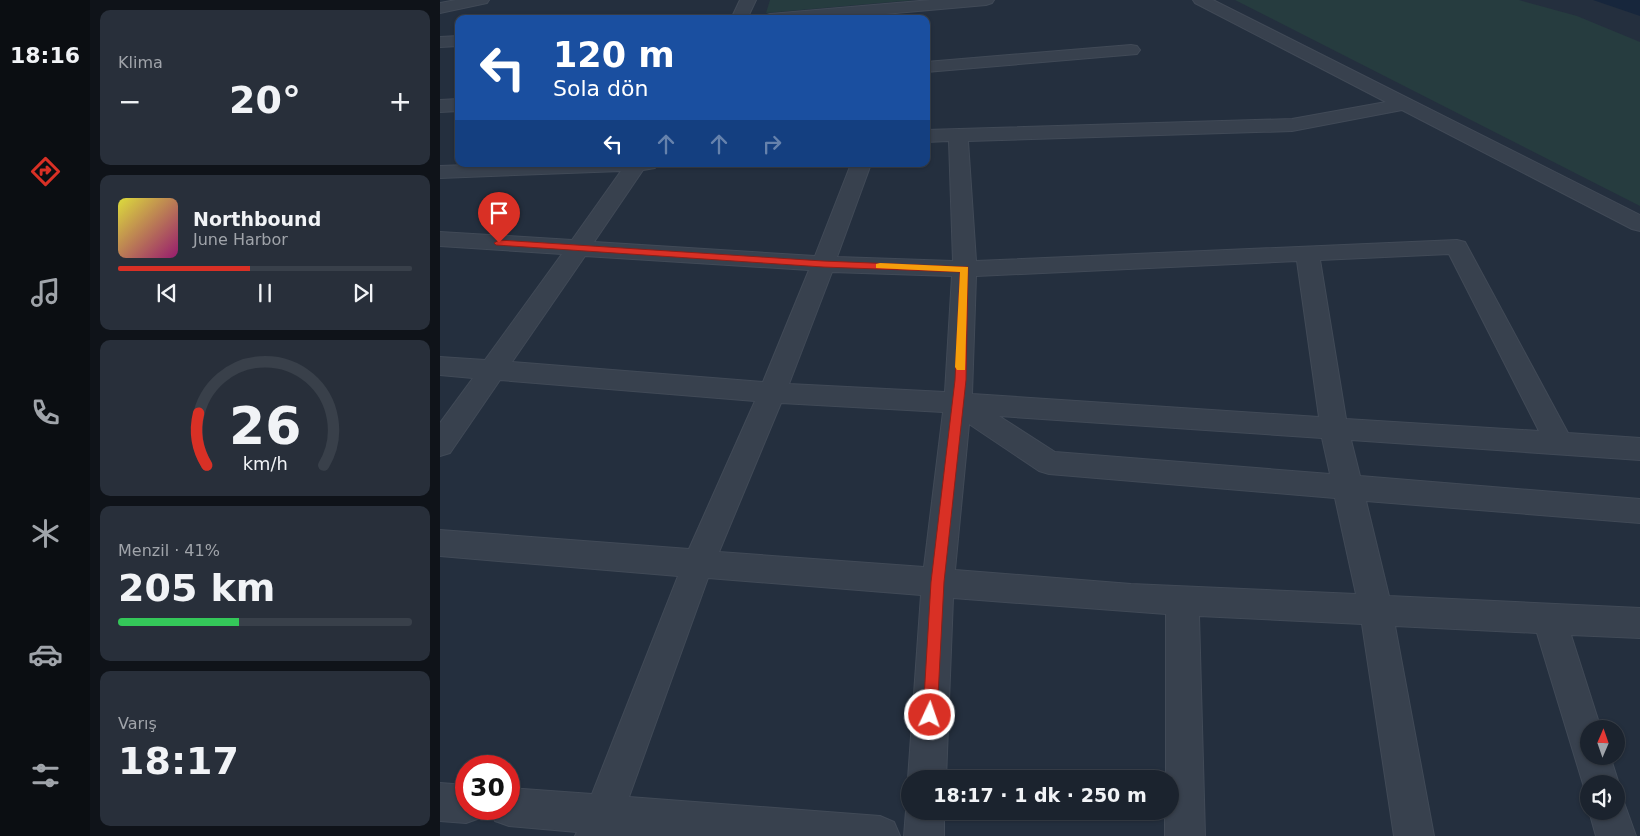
<!DOCTYPE html>
<html lang="tr">
<meta charset="utf-8">
<style>
body{margin:0;font-family:"DejaVu Sans",sans-serif;background:#282f3a;color:#f1f3f6;height:100vh;display:flex;flex-direction:column;font-size:19px;white-space:nowrap}
*{box-sizing:border-box;margin:0}
p{font-size:16px;color:#a0a4aa}
.icon{flex:none;width:28px;height:28px;fill:none;stroke:currentColor;stroke-width:2;stroke-linecap:round;stroke-linejoin:round}
.map{position:relative;flex:1;overflow:hidden}
.panel{display:flex;flex-direction:column;gap:10px;padding:10px;background:#0f1319;width:350px}
.panel>*{flex:none}
.hud{position:absolute;left:15px;top:15px;width:475px;height:152px;border-radius:10px;box-shadow:0 1px 4px #0004,0 0 0 1px #39404a;background:#1a4fa0;color:#fff;overflow:hidden}
.needle{width:32px;rotate:2deg}
.fabs{position:absolute;left:1140px;top:720px;display:grid;gap:10px}
.fabs a{display:grid;place-items:center;width:45px;height:45px;border-radius:50%;background:#1b232e;box-shadow:0 1px 4px #0004,0 0 0 1px #39404a;font-size:25px}
.speed{position:absolute;left:15px;top:755px;display:flex;gap:10px;font-size:25px;font-weight:700;text-align:center}
.speed>*{display:grid;place-content:center;width:65px;height:65px;border-radius:50%;background:#1b232e;box-shadow:0 1px 4px #0004,0 0 0 1px #39404a;line-height:1}
.speed .limit{border:8px solid #d22;background:#fff;color:#111}
.pin{position:absolute;display:grid;place-items:center;width:42px;height:42px;color:#fff;margin:-51px -21px;border-radius:50% 50% 50% 0;rotate:-45deg;box-shadow:0 0 5px #0007}
.pin .icon{rotate:45deg}
.me{position:absolute;width:55px;margin:-28px;rotate:3deg;stroke-linejoin:round;filter:drop-shadow(0 0 4px #0008)}
.turn{display:flex;align-items:center;gap:18px;height:105px;padding:0 15px;font-size:22px}
.turn .icon{width:65px;height:65px;stroke-width:2.5}
.turn b{display:block;font-size:35px;line-height:42px}
.lanes{display:flex;align-items:center;height:48px;padding:0 15px;background:#0003;justify-content:center;gap:25px;direction:ltr}
.lanes .off{opacity:.35}
.big{font-size:38px;font-weight:600;line-height:1.1}
.panel .widget{flex:1;display:flex;flex-direction:column;justify-content:center;gap:8px;min-width:0;padding:0 18px;border-radius:10px;background:#282f3a}
.panel .dial{align-items:center;gap:0}
.dial svg{height:130px;overflow:visible;fill:none;stroke:#39404a;stroke-width:7;stroke-linecap:round;text-anchor:middle}
.dial text{fill:#f1f3f6;stroke:none}
.song{display:flex;align-items:center;gap:15px}
.cover{width:60px;height:60px;border-radius:8px;background:linear-gradient(135deg,hsl(60 70% 55%),hsl(320 70% 35%))}
.played{height:5px;border-radius:2px;background:linear-gradient(90deg,#d93025 45%,#39404a 45%)}
.keys{display:flex;justify-content:space-around;direction:ltr}
.heat{display:flex;justify-content:space-between;align-items:center;font-size:28px;direction:ltr}
.charge{height:8px;border-radius:4px;background:linear-gradient(90deg,#34c759 41%,#39404a 0)}
.trip{position:absolute;left:461px;top:770px;width:278px;height:50px;border-radius:25px;background:#1b232e;box-shadow:0 1px 4px #0004,0 0 0 1px #39404a;font-weight:600;line-height:50px;text-align:center}
main{display:flex;flex:1;min-height:0}
.dock{display:flex;flex-direction:column;width:90px;justify-content:space-around;align-items:center;background:#0b0e12;color:#a0a4aa}
.dock .icon{width:35px;height:35px}
.dock .current{color:#d93025}
.dock b{font-size:22px;color:#f1f3f6}
.map>svg:first-child{display:block}
.green{fill:#263c3f}
.water{fill:#17263c}
.lines{fill:none;stroke-linecap:round;stroke-linejoin:round}
.minor-casing{stroke:#414a57;stroke-width:2}
.minor{fill:#38414e;fill-rule:evenodd}
.route{fill:#d93025;stroke:#8d1f18}
.slow{fill:#f59e0b}
</style>
<main>
<nav class="dock">
<b>18:16</b>
<svg class="icon current" aria-label="directions" viewBox="0 0 24 24"><path d="M12 3l9 9-9 9-9-9zM9 14v-3h6M13 9l2 2-2 2"/></svg>
<svg class="icon" aria-label="music" viewBox="0 0 24 24"><path d="M9 18V5l10-2v13"/><circle cx="6" cy="18" r="3"/><circle cx="16" cy="16" r="3"/></svg>
<svg class="icon" aria-label="phone" viewBox="0 0 24 24"><path d="M5 4h4l2 5-3 2q2 4 5 5l2-3 5 2v4C11 20 4 13 5 4z"/></svg>
<svg class="icon" aria-label="climate" viewBox="0 0 24 24"><path d="M12 3v18M4 7l16 10M4 17L20 7"/></svg>
<svg class="icon" aria-label="car" viewBox="0 0 24 24"><path d="M5 17H2v-5l4-1 3-4h7l3 4 3 1v5h-3M9 17h6M6 11h13"/><circle cx="7" cy="17" r="2"/><circle cx="17" cy="17" r="2"/></svg>
<svg class="icon" aria-label="filters" viewBox="0 0 24 24"><path d="M4 7h16M4 17h16"/><circle cx="9" cy="7" r="2"/><circle cx="15" cy="17" r="2"/></svg>
</nav>
<section class="panel">
<div class="widget"><p>Klima</p>
<div class="heat"><a>−</a><b class="big">20°</b><a>+</a></div>
</div>
<div class="widget">
<div class="song"><i class="cover"></i><div><b>Northbound</b><p>June Harbor</p></div></div>
<div class="played"></div>
<div class="keys"><svg class="icon" aria-label="previous" viewBox="0 0 24 24"><path d="M18 5L8 12l10 7zM5 5v14"/></svg><svg class="icon" aria-label="pause" viewBox="0 0 24 24"><path d="M8 5v14M16 5v14"/></svg><svg class="icon" aria-label="next" viewBox="0 0 24 24"><path d="M6 5l10 7-10 7zM19 5v14"/></svg></div>
</div>
<div class="widget dial"><svg viewBox="0 0 100 80">
<path d="M14 69A42 42 0 1 1 86 69"/>
<path d="M14 69A42 42 0 0 1 9 37" stroke="#d93025"/>
<text x="50" y="56" font-size="32" font-weight="700">26</text>
<text x="50" y="72" font-size="11">km/h</text>
</svg></div>
<div class="widget"><p>Menzil · 41%</p><b class="big">205 km</b><div class="charge"></div></div>
<div class="widget"><p>Varış</p><b class="big">18:17</b></div>
</section>
<div class="map">
<svg width="1200" height="836" viewBox="0 0 1200 836">
<rect width="100%" height="100%" fill="#242f3e"/>
<path class="green" d="M330 0H475L326 13Z
M795 0H1079L1137 16 1200 42V206Z"/>
<path class="water" d="M1153 0H1200V16Z"/>
<g class="lines">
<defs>
<path id="minor" d="M16 0H49L47 3 0 13V3Z
M300 0H316L307 19H291Z
M491 0H554L552 3 546 5 388 19H322L324 16 330 14Z
M753 0H773L1200 215V231L1192 229 962 110 852 131 528 141 536 261 1017 240 1025 242 1128 433 1200 438V460L911 440 920 476 1200 499V523L926 501 949 596 1200 608V638L1131 635 1161 729H1149V756H1170L1179 784 1176 790V784H1149V798L1147 797 1097 633 955 626 994 836H954L922 624 759 616 765 836H725V811H730V779H726V614L513 598 506 779H470V783L468 779 481 595 268 578 189 797 440 816 454 822 460 836H135L137 832 69 826 55 821 51 809H69V788L152 794 238 576 0 556V530L249 549 315 401 60 380 10 453 0 456V423L33 378 0 375V357L45 360 122 254 0 246V232L132 240 181 171 0 178V166L54 164H218L215 168 203 170 154 242 375 256 411 164H431L397 257 513 261 509 141 486 142V130L852 119 946 102 755 3ZM1009 254 1099 431 906 419 880 260ZM145 256 369 270 323 382 72 362ZM857 261 879 417 532 394 536 276ZM392 272 512 276 505 392 349 384ZM341 403 503 412 484 567 279 552ZM559 416 882 438 890 474 615 452ZM529 424 599 471 609 474 895 498 916 594 691 584 515 570Z
M19 36V46L0 47V37Z
M691 45 697 46 700 50 697 54 486 72V62Z
M19 99V111L0 112V100Z
M0 783 26 785V809H43L40 818 26 823 0 821Z
M1176 795 1182 797 1196 836H1156L1149 811H1176Z
M470 801V811H504V836H464L466 811Z"/>
</defs>
<use href="#minor" class="minor-casing"/>
<use href="#minor" class="minor"/>
</g>
<path class="route" d="M59 240 383 261 528 267 526 380 504 582 497 715 495 720 490 722 485 720 483 715 491 582 515 380 520 272 383 267 56 245 54 243Z"/>
<path class="slow" d="M440 263 528 267 525 370H517L515 367 520 272 436 268V264Z"/>
</svg>
<div class="fabs">
<a><svg class="needle" viewBox="-14 -14 28 28"><path d="M0-13l5 13h-10z" fill="#e53935"/><path d="M0 13l5-13h-10z" fill="#a0a4aa"/></svg></a>
<a><svg class="icon" aria-label="sound" viewBox="0 0 24 24"><path d="M4 9h4l5-4v14l-5-4H4zM17 9q2 3 0 6"/></svg></a>
</div>
<div class="speed"><div class="limit">30</div></div>
<div class="pin" style="left:59px;top:243px;background:#d93025"><svg class="icon" aria-label="arrive" viewBox="0 0 24 24"><path d="M6 21V4h12l-3 4 3 4H6"/></svg></div>
<svg class="me" style="left:490px;top:715px" viewBox="-20 -20 40 40"><circle r="17" fill="#d93025" stroke="#fff" stroke-width="3"/><path d="M0-11L8 9 0 5-8 9z" fill="#fff"/></svg>
<div class="trip">18:17 · 1 dk · 250 m</div>
<div class="hud">
<div class="turn"><svg class="icon" aria-label="left" viewBox="0 0 24 24"><path d="M17 20v-9H6M10 6l-5 5 5 5"/></svg><div><b>120 m</b>Sola dön</div></div>
<div class="lanes"><svg class="icon" aria-label="left" viewBox="0 0 24 24"><path d="M17 20v-9H6M10 6l-5 5 5 5"/></svg><svg class="icon off" aria-label="ahead" viewBox="0 0 24 24"><path d="M12 20V5M6 11l6-6 6 6"/></svg><svg class="icon off" aria-label="ahead" viewBox="0 0 24 24"><path d="M12 20V5M6 11l6-6 6 6"/></svg><svg class="icon off" aria-label="right" viewBox="0 0 24 24"><path d="M7 20v-9h11M14 6l5 5-5 5"/></svg></div>
</div>
</div>
</main>
